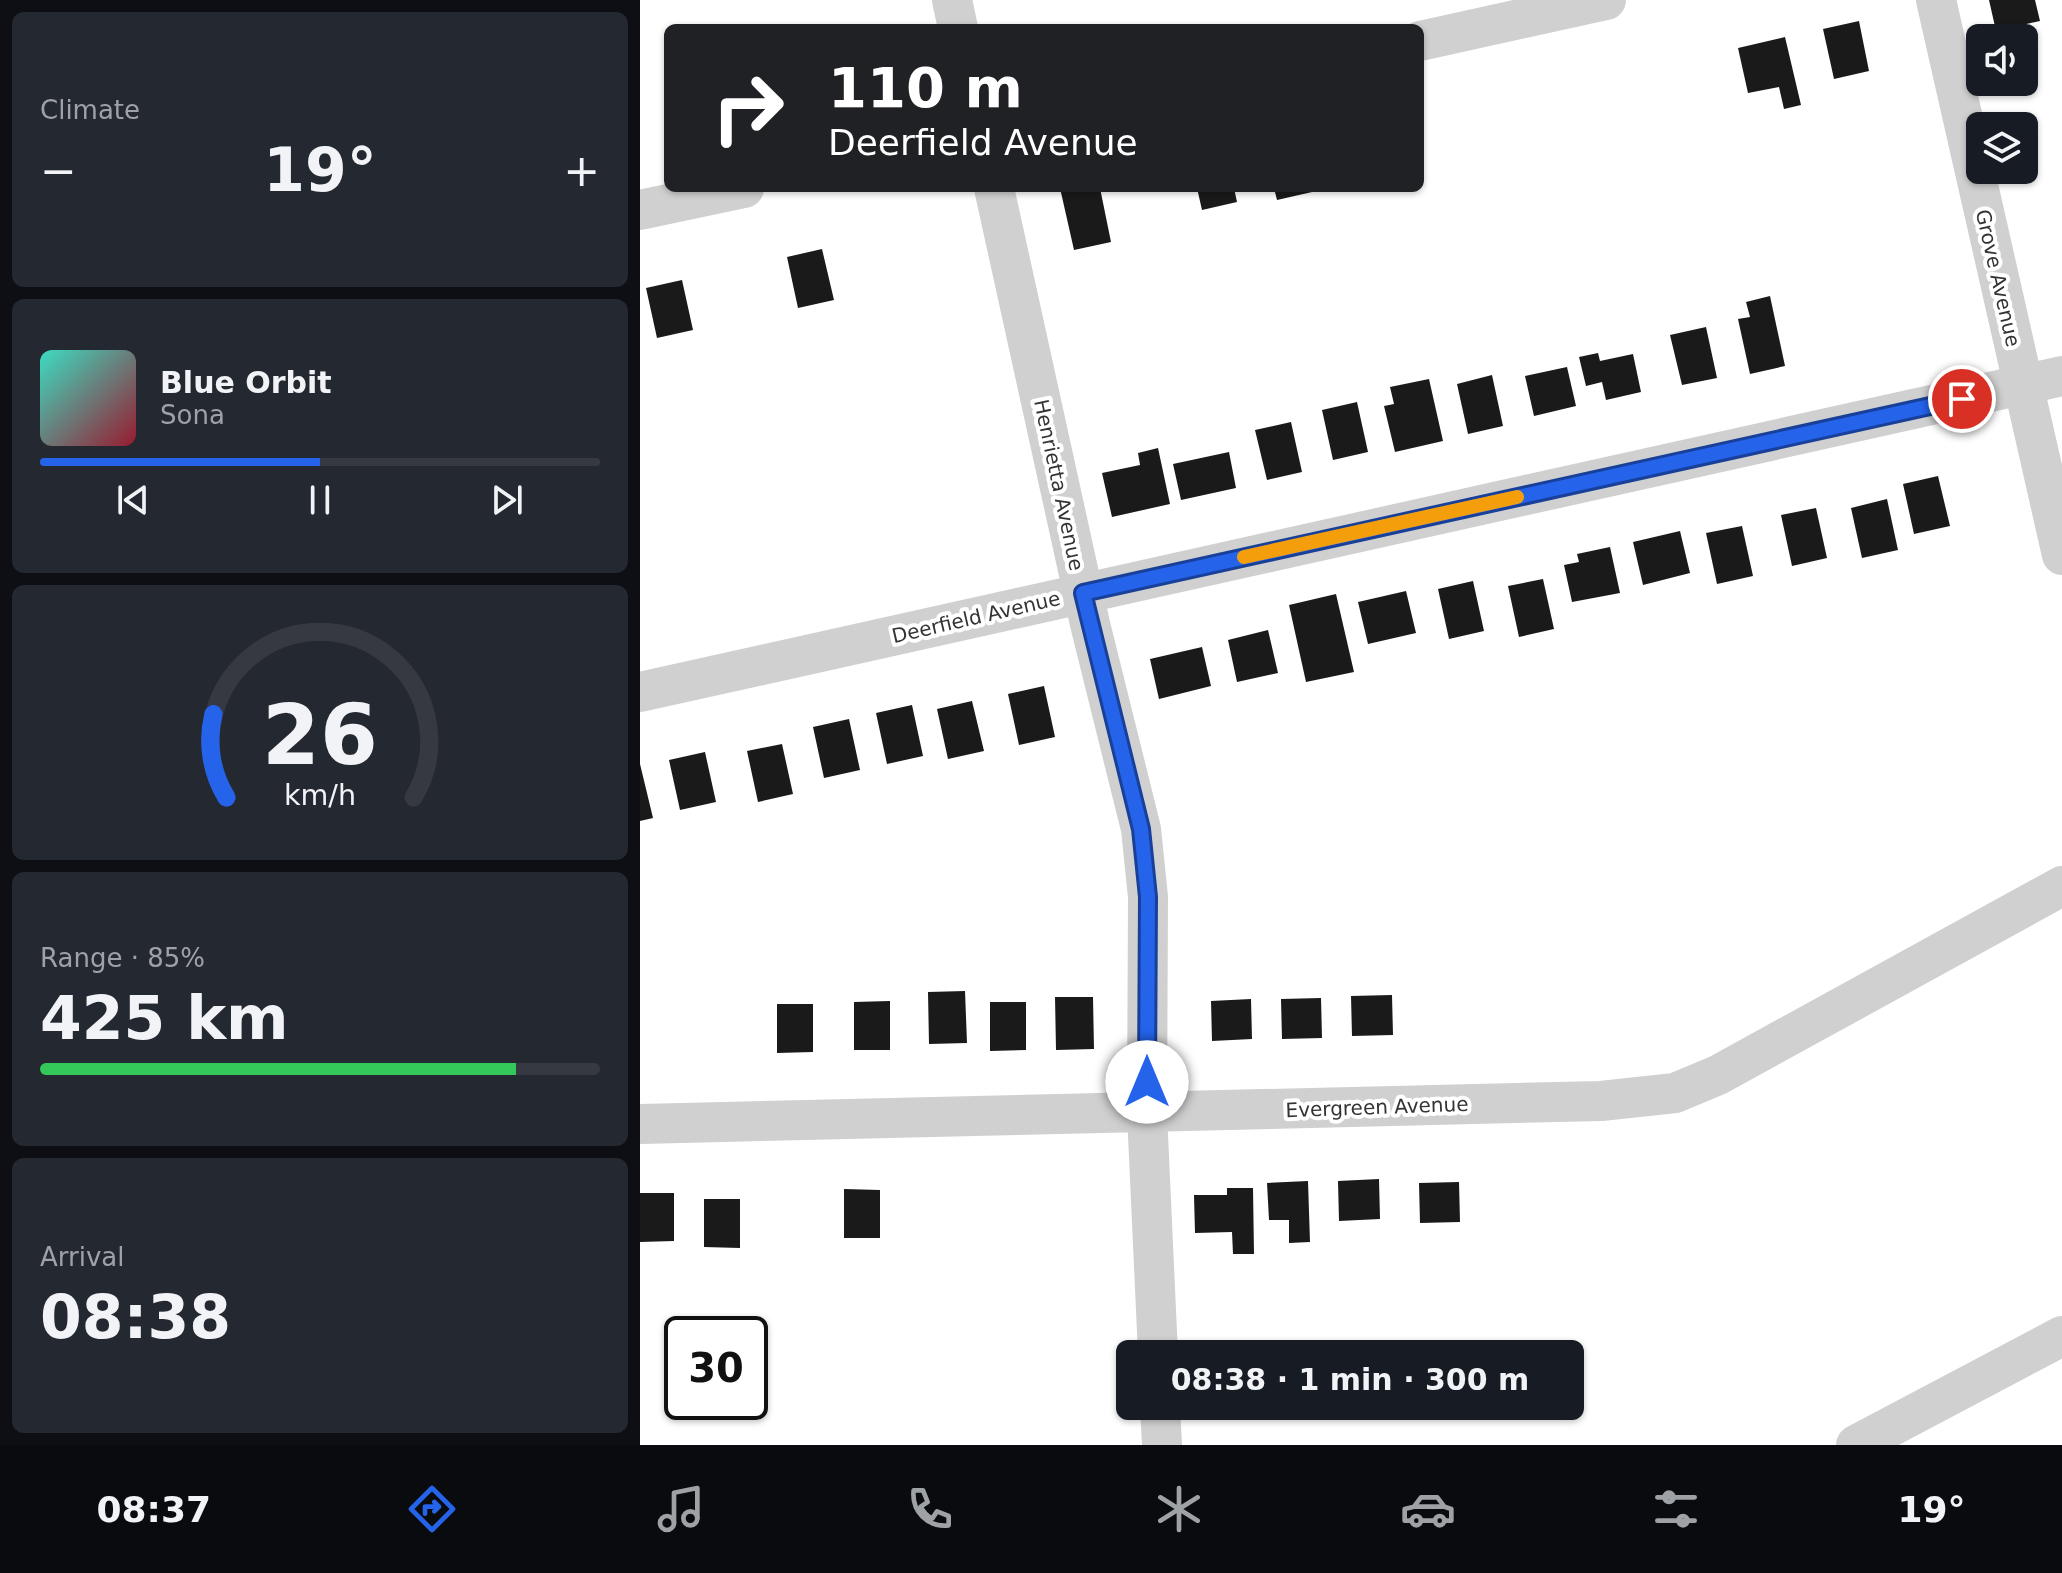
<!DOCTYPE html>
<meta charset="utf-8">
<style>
body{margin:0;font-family:"DejaVu Sans",sans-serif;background:#242831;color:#f1f3f6;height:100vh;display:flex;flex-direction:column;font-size:30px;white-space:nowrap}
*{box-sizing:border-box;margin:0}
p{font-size:26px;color:#9ea1a6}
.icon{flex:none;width:44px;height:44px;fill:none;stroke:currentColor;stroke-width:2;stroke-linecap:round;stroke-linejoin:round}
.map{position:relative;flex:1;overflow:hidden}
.side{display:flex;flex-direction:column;gap:12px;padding:12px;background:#0d0f14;width:640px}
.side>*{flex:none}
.banner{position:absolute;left:24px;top:24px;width:760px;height:168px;border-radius:12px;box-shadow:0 2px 6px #0004;background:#202124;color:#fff;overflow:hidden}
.buttons{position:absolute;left:1326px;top:24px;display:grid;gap:16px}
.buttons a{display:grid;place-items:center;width:72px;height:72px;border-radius:12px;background:#171b24;box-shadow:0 2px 6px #0004;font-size:40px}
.speed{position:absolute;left:24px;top:1316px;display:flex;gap:16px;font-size:40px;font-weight:700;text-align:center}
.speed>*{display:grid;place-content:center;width:104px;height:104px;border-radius:50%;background:#171b24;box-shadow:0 2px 6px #0004;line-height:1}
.speed .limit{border:4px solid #111;border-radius:12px;background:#fff;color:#111}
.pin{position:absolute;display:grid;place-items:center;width:68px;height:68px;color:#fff;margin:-34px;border:4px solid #fff;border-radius:50%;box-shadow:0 2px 8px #0007}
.me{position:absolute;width:88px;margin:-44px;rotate:0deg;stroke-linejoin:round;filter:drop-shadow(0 0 6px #0008)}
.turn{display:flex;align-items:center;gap:28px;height:168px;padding:0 32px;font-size:36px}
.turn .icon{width:104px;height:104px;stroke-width:2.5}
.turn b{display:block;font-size:56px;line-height:68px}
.big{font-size:60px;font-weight:600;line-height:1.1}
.side .tile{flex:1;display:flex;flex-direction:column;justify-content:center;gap:12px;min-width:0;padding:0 28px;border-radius:12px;background:#242831}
.side .dial{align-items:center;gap:0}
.dial svg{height:208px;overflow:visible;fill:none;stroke:#363941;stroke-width:7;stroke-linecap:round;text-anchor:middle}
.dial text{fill:#f1f3f6;stroke:none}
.song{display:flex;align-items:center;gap:24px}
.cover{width:96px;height:96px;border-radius:12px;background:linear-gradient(135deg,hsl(170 70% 55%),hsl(350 70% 35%))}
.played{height:8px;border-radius:4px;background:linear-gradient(90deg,#2563eb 50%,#363941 50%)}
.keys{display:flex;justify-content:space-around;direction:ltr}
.heat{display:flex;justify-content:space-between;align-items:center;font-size:44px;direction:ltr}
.charge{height:12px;border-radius:6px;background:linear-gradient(90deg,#34c759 85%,#363941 0)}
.trip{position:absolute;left:476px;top:1340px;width:468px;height:80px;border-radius:12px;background:#171b24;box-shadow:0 2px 6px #0004;font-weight:600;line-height:80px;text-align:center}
.menu{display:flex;height:128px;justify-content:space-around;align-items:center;background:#090b0e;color:#9ea1a6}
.menu .icon{width:56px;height:56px}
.menu .selected{color:#2563eb}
.menu b{font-size:36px;color:#f1f3f6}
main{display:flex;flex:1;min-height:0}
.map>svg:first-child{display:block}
.building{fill:#1a1a1a}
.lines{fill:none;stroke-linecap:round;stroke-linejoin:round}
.minor{stroke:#d0d0d0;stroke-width:40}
.route-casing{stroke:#184099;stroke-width:20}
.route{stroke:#2563eb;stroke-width:14}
.slow{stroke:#f59e0b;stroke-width:14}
.labels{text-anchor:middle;stroke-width:8;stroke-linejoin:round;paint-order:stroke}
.street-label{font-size:20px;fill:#333;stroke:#fff}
</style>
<main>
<section class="side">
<div class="tile"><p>Climate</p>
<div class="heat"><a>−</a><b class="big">19°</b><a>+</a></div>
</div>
<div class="tile">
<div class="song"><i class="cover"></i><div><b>Blue Orbit</b><p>Sona</p></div></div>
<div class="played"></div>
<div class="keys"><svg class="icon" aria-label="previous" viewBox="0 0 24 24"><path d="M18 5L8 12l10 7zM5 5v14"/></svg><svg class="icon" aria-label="pause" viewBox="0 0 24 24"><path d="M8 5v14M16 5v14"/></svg><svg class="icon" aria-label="next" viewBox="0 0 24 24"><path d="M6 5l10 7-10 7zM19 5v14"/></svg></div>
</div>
<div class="tile dial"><svg viewBox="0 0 100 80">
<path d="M14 69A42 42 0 1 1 86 69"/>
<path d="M14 69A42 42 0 0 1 9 37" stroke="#2563eb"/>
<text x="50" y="56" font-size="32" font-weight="700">26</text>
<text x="50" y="72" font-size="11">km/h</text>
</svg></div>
<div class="tile"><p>Range · 85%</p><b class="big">425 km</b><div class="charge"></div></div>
<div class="tile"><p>Arrival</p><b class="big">08:38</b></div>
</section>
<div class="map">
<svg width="1422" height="1445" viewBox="0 0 1422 1445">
<rect width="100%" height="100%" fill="#fff"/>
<path class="building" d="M1349 0H1395L1400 21 1356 31Z
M1219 21 1229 71 1194 79 1183 29Z
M1145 37 1161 105 1144 109 1139 87 1108 93 1098 48Z
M420 188H460L471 242 434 250Z
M557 188H594L597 202 562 210Z
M634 188H672V192L637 200Z
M182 249 194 300 158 308 147 257Z
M42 280 53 330 17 338 6 288Z
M1130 296 1145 366 1110 374 1098 319 1110 317 1106 302Z
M1066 327 1077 378 1042 385 1030 335Z
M958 353 960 361 993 354 1001 392 966 400 962 382 946 386 939 357Z
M927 367 936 406 894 416 885 376Z
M852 375 863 426 828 434 817 384Z
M789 379 803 441 755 452 744 406 754 404 750 387Z
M717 402 728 452 693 460 682 410Z
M651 422 662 472 627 480 615 430Z
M518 448 530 504 472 517 462 473 500 465 498 453Z
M589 452 596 488 541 500 533 464Z
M1298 476 1310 526 1274 534 1263 484Z
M1247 499 1258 550 1222 558 1211 508Z
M1176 508 1187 558 1152 566 1141 515Z
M1102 526 1113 576 1077 584 1066 533Z
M1040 531 1050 573 1003 585 993 542Z
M970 547 980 593 932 602 924 565 939 562 937 554Z
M903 579 914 629 879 637 868 586Z
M833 581 844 631 809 639 798 589Z
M766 591 776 633 728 644 718 602Z
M696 594 714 672 666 682 649 605Z
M628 630 638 673 597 682 588 640Z
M562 647 571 686 519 699 510 659Z
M404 686 415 737 379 745 368 694Z
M332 701 344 751 308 759 297 709Z
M272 705 283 756 247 764 236 713Z
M209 719 220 770 184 778 173 727Z
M142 744 153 794 118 802 107 751Z
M65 752 76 802 40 810 29 760Z
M0 764 13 818 0 821Z
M325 991 327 1043 289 1044 288 992Z
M752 995 753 1035 712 1036 711 996Z
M415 997H453L454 1049 416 1050Z
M681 998 682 1038 642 1039 641 999Z
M611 999 612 1039 572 1041 571 1001Z
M250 1001V1050H214V1002Z
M350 1002H386V1050L350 1051Z
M137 1004H173V1052L137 1053Z
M739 1179 740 1219 699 1221 698 1181Z
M668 1181 670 1242 649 1243V1220H629L627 1183Z
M819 1182 820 1222 780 1223 779 1183Z
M587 1188H613L614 1254H593L592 1232 555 1233 554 1195H587Z
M204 1189 240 1190V1238H204Z
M0 1193H34V1241L0 1242Z
M64 1199H100V1248L64 1247Z"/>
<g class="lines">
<path class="minor" d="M312 0 318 28
M1296 0 1422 555
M780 41 966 0
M354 188 450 624 501 829 508 897 507 1113 518 1354
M0 210 104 188
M0 692 1422 376
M0 1124 961 1101 1035 1093 1078 1075 1422 886
M520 1406 522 1445
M1216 1445 1422 1336"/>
</g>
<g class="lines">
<defs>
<path id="route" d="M507 1082 508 897 501 829 443 593 1322 399"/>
</defs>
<use href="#route" class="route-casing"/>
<use href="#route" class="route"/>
<path class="slow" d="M604 557 877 497"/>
</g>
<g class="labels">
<g class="street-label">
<text transform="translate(1358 278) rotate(77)" y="7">Grove Avenue</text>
<text transform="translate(419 485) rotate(78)" y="7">Henrietta Avenue</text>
<text transform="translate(336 617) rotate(-13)" y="7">Deerfield Avenue</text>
<text transform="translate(737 1107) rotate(-2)" y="7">Evergreen Avenue</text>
</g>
</g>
</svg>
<div class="buttons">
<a><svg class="icon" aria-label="sound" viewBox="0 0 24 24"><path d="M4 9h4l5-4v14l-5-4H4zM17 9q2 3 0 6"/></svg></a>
<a><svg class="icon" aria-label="layers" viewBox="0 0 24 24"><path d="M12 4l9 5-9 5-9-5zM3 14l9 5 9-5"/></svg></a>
</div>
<div class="speed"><div class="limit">30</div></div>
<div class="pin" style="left:1322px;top:399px;background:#d93025"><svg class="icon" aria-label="arrive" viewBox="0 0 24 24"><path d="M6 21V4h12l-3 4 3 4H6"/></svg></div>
<svg class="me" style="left:507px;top:1082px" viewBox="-20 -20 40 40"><circle r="19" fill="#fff"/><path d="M0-13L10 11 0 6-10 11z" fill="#2563eb"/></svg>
<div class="trip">08:38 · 1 min · 300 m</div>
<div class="banner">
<div class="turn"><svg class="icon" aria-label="right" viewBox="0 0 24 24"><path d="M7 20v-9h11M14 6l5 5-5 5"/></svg><div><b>110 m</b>Deerfield Avenue</div></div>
</div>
</div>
</main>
<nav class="menu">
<b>08:37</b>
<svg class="icon selected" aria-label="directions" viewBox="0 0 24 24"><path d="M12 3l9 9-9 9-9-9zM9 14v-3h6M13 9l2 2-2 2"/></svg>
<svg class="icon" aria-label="music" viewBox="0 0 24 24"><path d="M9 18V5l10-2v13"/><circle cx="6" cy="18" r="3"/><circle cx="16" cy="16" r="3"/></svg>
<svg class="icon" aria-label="phone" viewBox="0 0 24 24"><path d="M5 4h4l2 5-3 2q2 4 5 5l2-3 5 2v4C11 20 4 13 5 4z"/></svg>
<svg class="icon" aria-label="climate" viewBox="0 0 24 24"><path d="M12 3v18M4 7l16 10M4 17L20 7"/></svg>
<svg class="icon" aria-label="car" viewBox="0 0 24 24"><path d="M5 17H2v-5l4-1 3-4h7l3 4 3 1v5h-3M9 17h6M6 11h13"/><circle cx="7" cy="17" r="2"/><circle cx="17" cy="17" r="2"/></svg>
<svg class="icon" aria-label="filters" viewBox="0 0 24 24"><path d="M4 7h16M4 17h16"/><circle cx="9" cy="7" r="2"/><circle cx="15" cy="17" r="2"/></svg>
<b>19°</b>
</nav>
